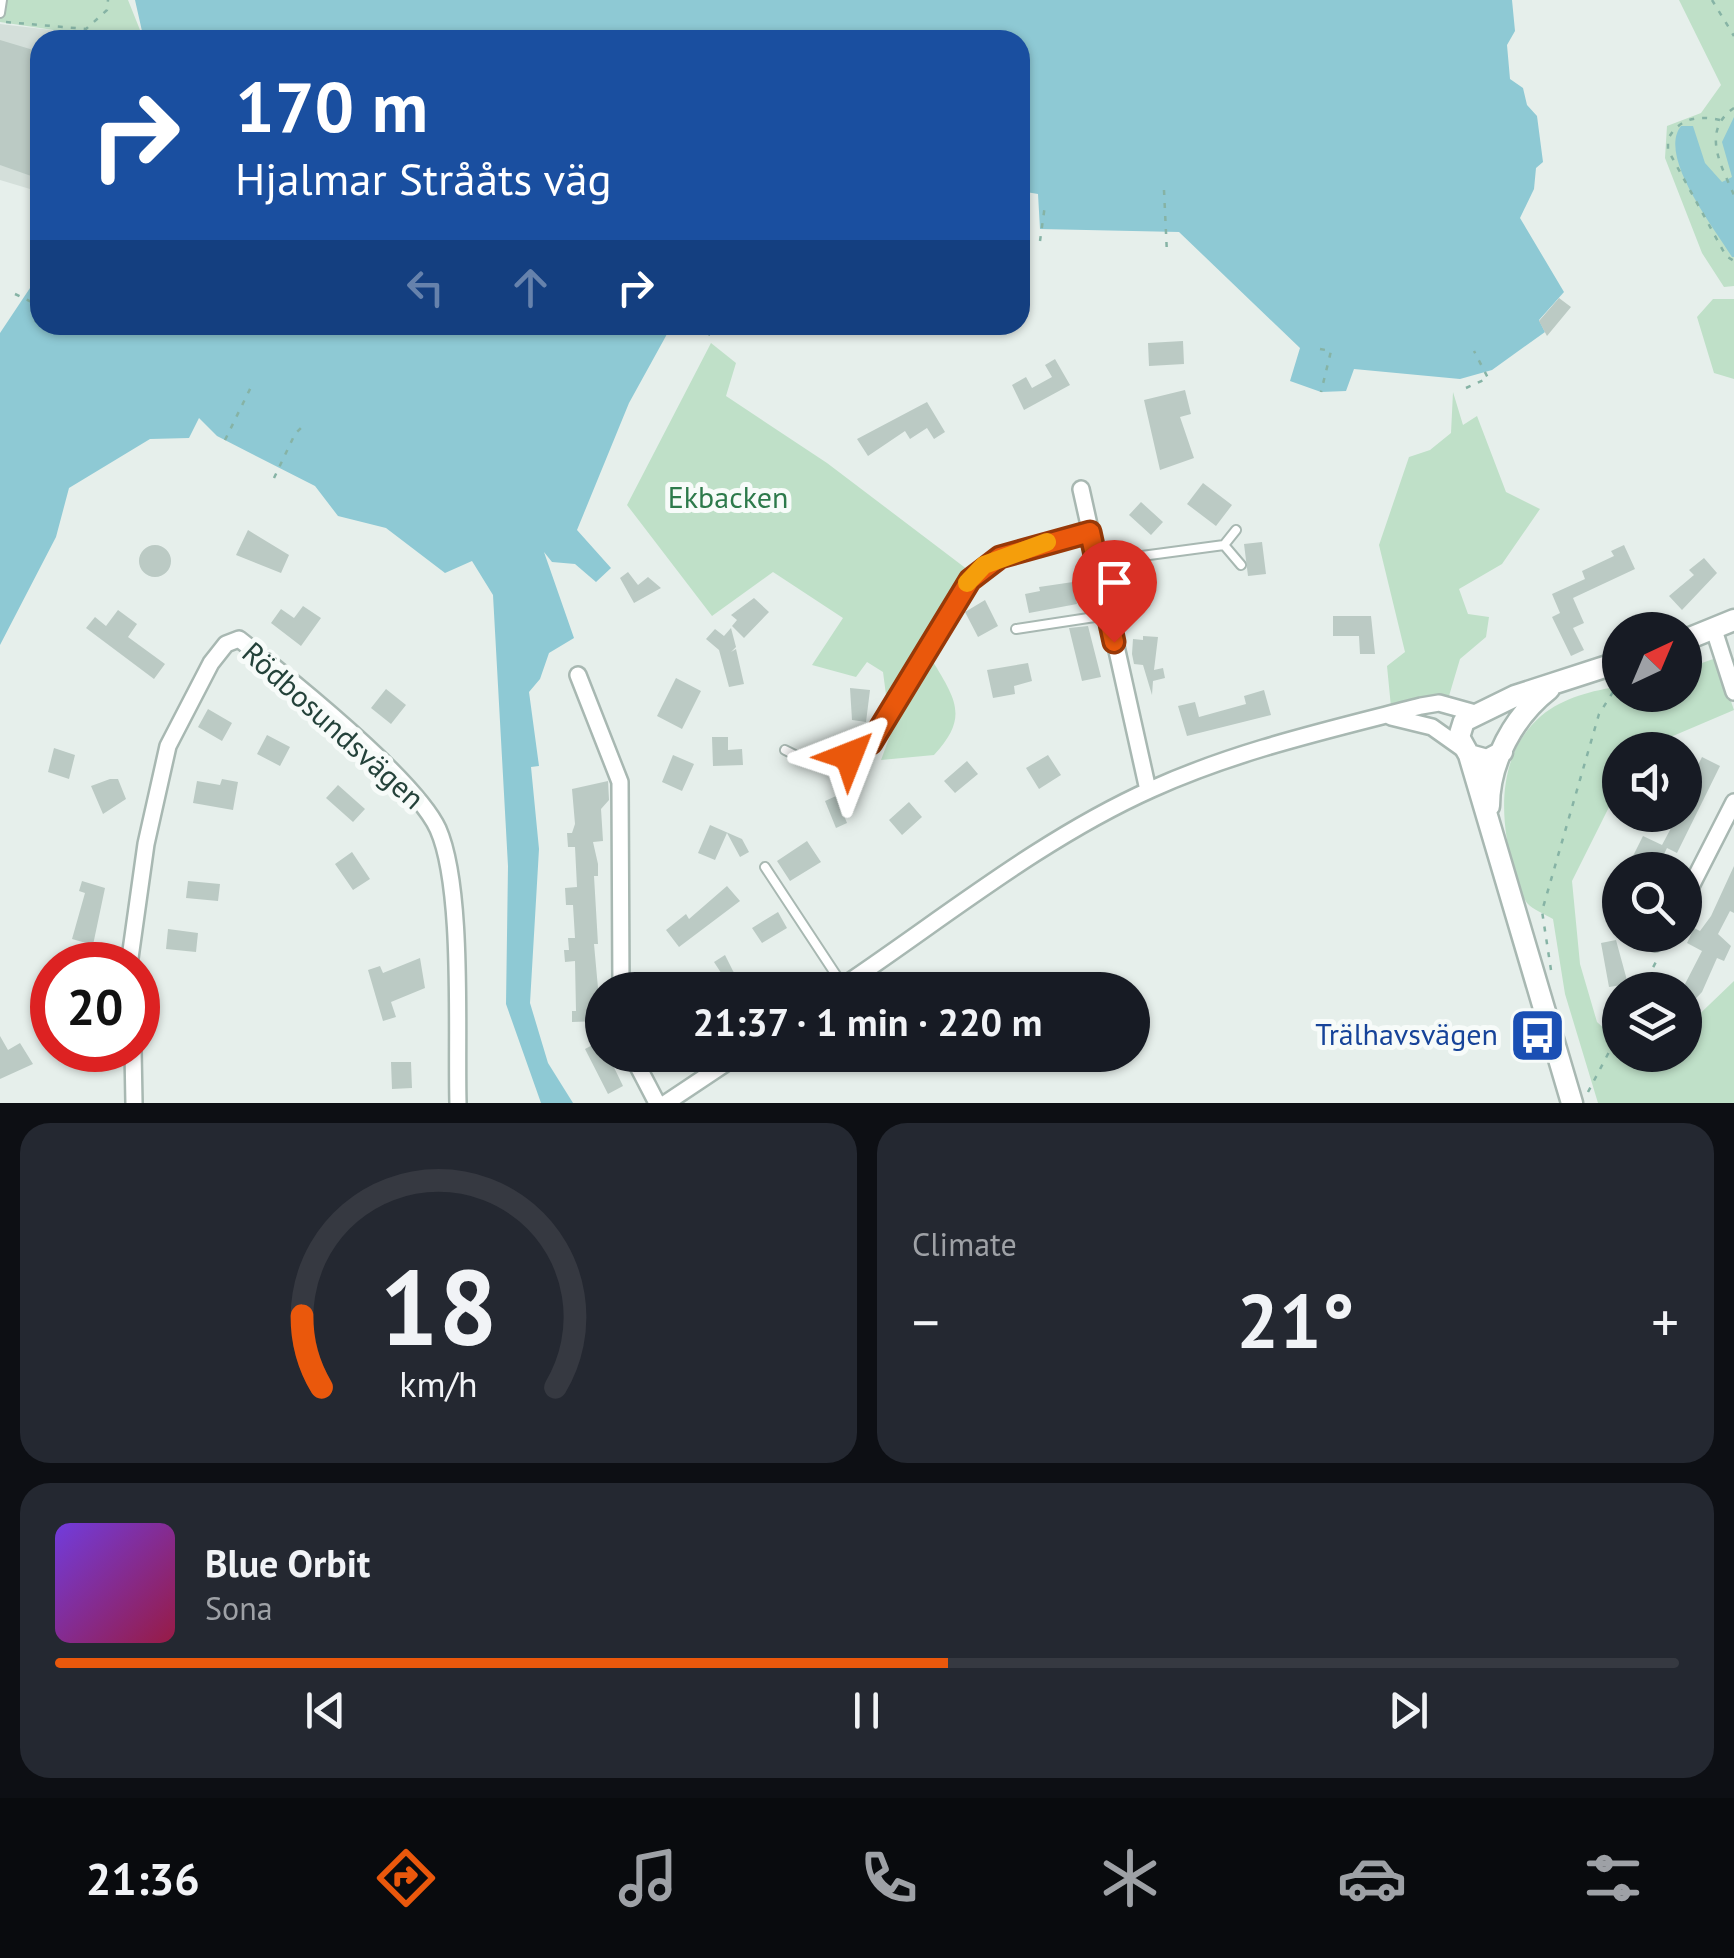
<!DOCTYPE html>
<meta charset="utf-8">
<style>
body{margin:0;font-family:"PT Sans",sans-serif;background:#242831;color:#f1f3f6;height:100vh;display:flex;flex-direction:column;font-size:38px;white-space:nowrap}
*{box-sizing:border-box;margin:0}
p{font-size:32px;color:#9ea1a6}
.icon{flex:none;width:55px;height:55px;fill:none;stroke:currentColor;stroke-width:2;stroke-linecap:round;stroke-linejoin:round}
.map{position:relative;height:1103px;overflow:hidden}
.details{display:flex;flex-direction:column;gap:20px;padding:20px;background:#0d0f14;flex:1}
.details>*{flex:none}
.hud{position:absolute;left:30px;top:30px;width:1000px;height:305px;border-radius:30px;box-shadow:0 2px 8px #0004;background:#1a4fa0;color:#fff;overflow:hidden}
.needle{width:65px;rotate:44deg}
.buttons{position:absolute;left:1602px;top:612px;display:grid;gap:20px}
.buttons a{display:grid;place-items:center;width:100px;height:100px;border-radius:50%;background:#171b24;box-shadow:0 2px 8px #0004;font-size:50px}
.speed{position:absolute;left:30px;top:942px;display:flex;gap:20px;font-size:50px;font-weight:700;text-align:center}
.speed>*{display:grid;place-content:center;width:130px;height:130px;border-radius:50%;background:#171b24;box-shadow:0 2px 8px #0004;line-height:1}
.speed .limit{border:15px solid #d22;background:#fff;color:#111}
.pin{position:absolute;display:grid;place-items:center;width:85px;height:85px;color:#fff;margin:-102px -42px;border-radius:50% 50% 50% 0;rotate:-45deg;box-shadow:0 0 10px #0007}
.pin .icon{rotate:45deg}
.me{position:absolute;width:110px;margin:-55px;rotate:45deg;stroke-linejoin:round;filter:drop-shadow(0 0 8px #0008)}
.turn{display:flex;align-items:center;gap:35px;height:210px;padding:0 40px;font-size:45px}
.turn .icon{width:130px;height:130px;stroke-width:2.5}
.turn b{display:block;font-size:70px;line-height:85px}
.lanes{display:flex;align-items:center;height:95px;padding:0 40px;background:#0003;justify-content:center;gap:50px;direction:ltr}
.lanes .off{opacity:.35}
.big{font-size:75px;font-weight:600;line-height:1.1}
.details .tile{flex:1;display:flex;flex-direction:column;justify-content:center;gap:15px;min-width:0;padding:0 35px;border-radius:30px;background:#242831}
.details .dial{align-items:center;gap:0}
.dial svg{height:260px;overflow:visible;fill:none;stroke:#363941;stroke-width:7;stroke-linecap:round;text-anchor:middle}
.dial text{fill:#f1f3f6;stroke:none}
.song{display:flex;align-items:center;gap:30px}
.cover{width:120px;height:120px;border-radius:15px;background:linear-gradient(135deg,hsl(260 70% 55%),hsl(340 70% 35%))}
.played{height:10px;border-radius:5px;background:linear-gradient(90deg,#ea580c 55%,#363941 55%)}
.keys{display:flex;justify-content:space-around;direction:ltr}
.heat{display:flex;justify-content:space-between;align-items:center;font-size:55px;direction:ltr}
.details .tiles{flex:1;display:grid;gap:20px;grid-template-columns:1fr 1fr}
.tile:last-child{grid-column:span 2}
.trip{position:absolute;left:585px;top:972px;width:565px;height:100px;border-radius:50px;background:#171b24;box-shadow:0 2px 8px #0004;font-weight:600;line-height:100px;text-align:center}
.tab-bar{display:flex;height:160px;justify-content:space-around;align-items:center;background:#090b0e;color:#9ea1a6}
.tab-bar .icon{width:70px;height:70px}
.tab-bar .on{color:#ea580c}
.tab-bar b{font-size:45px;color:#f1f3f6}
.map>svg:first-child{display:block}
.built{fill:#d4dfda}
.green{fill:#bfe0c8}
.water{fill:#8ec9d4}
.building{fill:#bbcac4}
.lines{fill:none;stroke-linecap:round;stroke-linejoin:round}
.service-casing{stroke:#a8b8b2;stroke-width:12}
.minor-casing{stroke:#a8b8b2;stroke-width:20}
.tertiary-casing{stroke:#a8b8b2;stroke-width:25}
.path{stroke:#86b3a5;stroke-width:2.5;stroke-dasharray:5 8;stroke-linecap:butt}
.service{stroke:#fff;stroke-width:8}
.minor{stroke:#fff;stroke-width:15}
.tertiary{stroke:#fff;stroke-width:20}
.route-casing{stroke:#983908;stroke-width:25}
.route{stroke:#ea580c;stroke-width:18}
.slow{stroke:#f59e0b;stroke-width:18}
.labels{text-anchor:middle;stroke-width:10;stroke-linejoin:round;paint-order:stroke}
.park-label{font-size:30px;fill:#2d7a4b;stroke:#f7fbf9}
.street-label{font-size:30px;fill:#24423a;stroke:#f7fbf9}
.transit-label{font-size:30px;fill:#164399;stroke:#f7fbf9;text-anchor:end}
</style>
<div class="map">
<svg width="1734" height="1103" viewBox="0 0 1734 1103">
<rect width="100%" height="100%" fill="#e6efeb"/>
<path class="built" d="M0 24 60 31 65 40H40V192L0 180Z"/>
<path class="green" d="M0 0H128L144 40H65L60 31 0 22Z
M1679 0H1734V286L1724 287 1702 253 1665 158 1667 126 1701 113 1721 85Z
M1713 299H1734V379L1714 373 1697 317Z
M711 343 736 363 726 396 827 463 976 576 932 660C956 700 969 717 934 755L881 760 891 733 883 672 867 662 856 677 812 665 843 618 773 572 712 616 627 505Z
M1453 392 1463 425 1477 416 1506 492 1540 509 1502 564 1459 589 1468 614 1489 617 1486 637 1460 659 1449 696 1391 707 1387 666 1405 652 1379 545 1409 457 1430 450 1451 433Z
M1716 658 1734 710 1640 750H1620V785L1572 881 1580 964 1597 1022 1620 1043V1055H1640L1651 1061 1657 1055H1685V1028L1734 981V1103H1598L1565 994 1553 919C1545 914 1533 910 1527 903 1519 892 1517 879 1513 867 1499 816 1497 754 1541 716 1564 697 1592 691 1620 686V695H1685V669Z"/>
<path class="water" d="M135 0H1512L1515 31 1507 45 1510 79 1523 88 1527 105 1537 116 1543 162 1536 168 1534 189 1520 218 1564 292 1539 320 1545 332 1492 370 1460 379 1354 369 1346 391 1321 392 1290 381 1300 348 1179 232 1040 229 1038 194 1020 191V40H144Z
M1734 117V257H1732C1715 229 1657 156 1681 126H1693L1705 163 1722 182 1732 177 1722 142Z
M40 273V325H672L629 403 577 530 611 568 596 582 575 564 552 562 544 552 574 638 549 653 540 679 529 692 539 766 531 767 539 849 530 1003 548 1063 573 1103H541L506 1004 508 866 493 595 472 561 445 573 386 528 338 516 315 486 217 436 199 418 189 438 150 439 69 488 56 537 0 645V333Z"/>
<path class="building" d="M0 40 40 52V161L34 177 0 165Z
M1559 298 1571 307 1547 336 1539 321Z
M1183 341 1184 364 1149 366 1148 343Z
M1055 359 1070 385 1024 410 1012 385 1026 377 1032 388 1052 377 1045 365Z
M1185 390 1191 414 1180 417 1194 458 1160 470 1144 400Z
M927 402 945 432 934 439 927 428 910 439 905 431 868 456 857 439Z
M1203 483 1232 505 1216 526 1187 504Z
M1141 502 1163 522 1151 535 1129 515Z
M248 530 289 555 281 573 236 555Z
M1262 542 1266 574 1248 576 1244 544Z
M1624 545 1635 569 1573 598 1584 623 1573 628 1584 650 1571 656 1552 617 1560 613 1552 594 1585 579 1582 571 1614 556 1611 551Z
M139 561a16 16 0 1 1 32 0a16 16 0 1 1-32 0Z
M1704 558 1717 573 1682 610 1669 596 1694 575 1689 570Z
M628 572 638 585 648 577 661 588 634 603 620 578Z
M1073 582 1077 604 1029 613 1025 594 1040 591 1039 587Z
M754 598 769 612 744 638 732 626 737 620 731 615Z
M985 600 998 626 978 637 965 612Z
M303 606 321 618 301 646 271 623 281 609 294 618Z
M118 610 137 624 128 637 165 664 154 679 86 628 95 617 106 626Z
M1333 616H1371L1375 654H1360L1359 636H1333Z
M1088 626 1101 677 1082 681 1069 628Z
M731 628 736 647 731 652 736 649 744 684 729 687 719 650 706 639 715 629 724 636Z
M1143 636 1158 637 1154 670 1163 668 1165 678 1153 681 1152 695 1143 665 1134 664 1132 654 1133 639 1143 640Z
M1028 663 1032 681 1014 686 1015 694 993 698 987 670Z
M676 678 701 691 682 729 657 716Z
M850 688 870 690 866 722 852 720Z
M386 689 406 705 391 724 371 708Z
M1264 690 1271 715 1187 736 1178 706 1195 702 1199 717 1246 704 1244 696Z
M208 709 232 723 222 741 198 727Z
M267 735 290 747 280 766 257 754Z
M712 737H728V750L742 749 743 765 713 766Z
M54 748 75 755 69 779 48 772Z
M673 755 694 764 682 791 662 782Z
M1048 755 1061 775 1039 789 1026 768Z
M1702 757 1720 766 1677 853 1667 848 1657 868 1633 856 1643 836 1662 845 1678 815H1685V791Z
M967 761 978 774 955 793 944 781Z
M110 779H118L126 799 103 814 91 786Z
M222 779 238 782 233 810 193 803 197 781 220 785Z
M608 781 609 800 601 809 603 841 593 842 598 864V876H594L598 944H594L601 1021 572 1022V1011H576L575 961 565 962 564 950H569L568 938H575L573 905H566L565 888 577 887 575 847H568L567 833H572L575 824 572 789Z
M338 785 365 809 353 822 326 798Z
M845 792 852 809 843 813 847 823 836 828 825 801Z
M909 802 922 817 902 835 889 820Z
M710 825 742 839 749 852 740 857 727 833 715 860 698 853Z
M807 841 821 862 790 881 777 861Z
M352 852 370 879 353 890 335 864Z
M1734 866V913L1730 911 1718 934 1731 946 1724 961 1717 958 1702 992 1685 1010V984L1702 951 1687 943 1694 928 1700 931 1711 916Z
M82 881 105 888 93 945 72 939 85 893 79 891Z
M188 881 220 884 218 901 186 898Z
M727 886 740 901 679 947 666 930 686 914 689 919Z
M778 912 787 928 762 943 752 928Z
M168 929 198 933 196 952 166 949Z
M1616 940 1628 984 1609 987 1601 943Z
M725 955 733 971 746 990H708L725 979 714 962Z
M420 958 425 988 391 1002 396 1017 383 1021 368 970 380 966 383 973Z
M0 1036 8 1050 20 1043 33 1064 0 1079Z
M602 1040V1055H608L623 1086 608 1094 585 1049Z
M391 1062H411L412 1088 392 1089Z"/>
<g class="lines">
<defs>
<path id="service" d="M0 13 2 0
M1224 545 1241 565
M1097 562 1224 545 1236 530
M1016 629 1108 615
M785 750 813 764 862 751 970 579 1001 557 1090 532
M765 867 842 984"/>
<path id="minor" d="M1081 489 1148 790
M1714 630 1734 692
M578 675 620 782 621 990
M1391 717 1432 727 1463 749
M1685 898 1734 802
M1647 935 1655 943 1666 935
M129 965 146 844 168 746 211 663 226 644 239 639C286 676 415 779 438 829 464 888 456 1033 458 1103
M837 990C939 922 1040 839 1152 789 1238 750 1329 730 1421 706L1439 703 1475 713
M133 1050 134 1103
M632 1055 657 1103
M666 1103 738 1055"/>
<path id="tertiary" d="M1685 640 1734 620
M1502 752 1487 760 1469 755 1459 737 1464 721 1515 696 1620 662
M1469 755 1572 1103
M1489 806C1489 762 1514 716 1549 689"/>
</defs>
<use href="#service" class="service-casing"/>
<use href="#minor" class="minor-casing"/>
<use href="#tertiary" class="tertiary-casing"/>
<path class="path" d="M1712 0 1734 36
M6 22 86 29 107 10 108 0
M1734 108C1700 131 1722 167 1734 195
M1720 120C1698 115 1679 118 1668 139V150L1726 256 1734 261
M1164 190 1167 254
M1040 241 1045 205
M15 294 40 306
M35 322 40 312
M698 325 710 335
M1320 349 1331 351 1321 392
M1466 388 1488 378 1474 351
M225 440 251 387
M274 478 295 434 306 423
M1551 970 1542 911 1599 714 1620 681
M1641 990 1658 958
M1588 1092 1620 1031"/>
<use href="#service" class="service"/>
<use href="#minor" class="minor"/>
<use href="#tertiary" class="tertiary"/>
</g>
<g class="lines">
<defs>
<path id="route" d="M849 756 871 743 970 580 1000 557 1090 532 1114 642"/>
</defs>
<use href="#route" class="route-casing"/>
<use href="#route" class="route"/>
<path class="slow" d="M967 583 984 565 1047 542"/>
</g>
<defs>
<symbol id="bus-square" viewBox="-11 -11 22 22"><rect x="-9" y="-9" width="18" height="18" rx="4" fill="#1a4fb4" stroke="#f7fbf9"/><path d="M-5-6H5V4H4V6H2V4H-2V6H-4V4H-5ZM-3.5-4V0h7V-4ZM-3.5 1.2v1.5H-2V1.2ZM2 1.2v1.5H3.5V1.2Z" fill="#fff"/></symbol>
</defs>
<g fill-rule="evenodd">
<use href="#bus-square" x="1506" y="1004" width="63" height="63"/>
</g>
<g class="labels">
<g class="park-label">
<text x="728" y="508">Ekbacken</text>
</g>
<g class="street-label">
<text transform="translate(333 726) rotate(42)" y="10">Rödbosundsvägen</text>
</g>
<g class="transit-label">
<text x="1498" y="1045">Trälhavsvägen</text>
</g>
</g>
</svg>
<div class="buttons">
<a><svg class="needle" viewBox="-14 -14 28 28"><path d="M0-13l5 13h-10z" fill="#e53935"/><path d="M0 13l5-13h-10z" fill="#9ea1a6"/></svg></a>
<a><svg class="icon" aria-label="sound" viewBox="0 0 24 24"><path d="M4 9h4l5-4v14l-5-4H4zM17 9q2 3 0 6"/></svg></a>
<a><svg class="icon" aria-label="search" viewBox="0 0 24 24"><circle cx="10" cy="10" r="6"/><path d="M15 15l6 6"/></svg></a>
<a><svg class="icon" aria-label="layers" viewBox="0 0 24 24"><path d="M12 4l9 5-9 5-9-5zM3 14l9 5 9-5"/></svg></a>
</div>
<div class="speed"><div class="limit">20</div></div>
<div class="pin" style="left:1114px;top:642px;background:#d93025"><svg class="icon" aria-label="arrive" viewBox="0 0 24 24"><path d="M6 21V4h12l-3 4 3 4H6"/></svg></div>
<svg class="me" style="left:849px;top:756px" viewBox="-20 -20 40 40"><path d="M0-17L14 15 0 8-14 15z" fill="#ea580c" stroke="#fff" stroke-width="4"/></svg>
<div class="trip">21:37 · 1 min · 220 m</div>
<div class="hud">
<div class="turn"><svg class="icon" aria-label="right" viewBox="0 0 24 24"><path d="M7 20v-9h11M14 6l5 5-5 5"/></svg><div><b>170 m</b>Hjalmar Strååts väg</div></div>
<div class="lanes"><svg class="icon off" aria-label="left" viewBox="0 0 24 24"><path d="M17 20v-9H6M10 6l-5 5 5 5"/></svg><svg class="icon off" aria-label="ahead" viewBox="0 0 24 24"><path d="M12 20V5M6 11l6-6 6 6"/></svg><svg class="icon" aria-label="right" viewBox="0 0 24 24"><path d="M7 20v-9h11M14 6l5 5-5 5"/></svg></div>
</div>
</div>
<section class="details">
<div class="tiles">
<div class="tile dial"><svg viewBox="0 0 100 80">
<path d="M14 69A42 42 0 1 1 86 69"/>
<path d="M14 69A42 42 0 0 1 8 47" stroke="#ea580c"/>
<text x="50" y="56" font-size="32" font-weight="700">18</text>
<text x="50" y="72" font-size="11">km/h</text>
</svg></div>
<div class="tile"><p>Climate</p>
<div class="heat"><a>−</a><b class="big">21°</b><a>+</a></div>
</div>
<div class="tile">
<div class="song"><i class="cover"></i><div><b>Blue Orbit</b><p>Sona</p></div></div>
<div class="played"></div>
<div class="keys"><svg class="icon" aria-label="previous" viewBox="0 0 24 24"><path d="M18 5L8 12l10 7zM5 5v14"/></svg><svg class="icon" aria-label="pause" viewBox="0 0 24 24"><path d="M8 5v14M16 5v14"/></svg><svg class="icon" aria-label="next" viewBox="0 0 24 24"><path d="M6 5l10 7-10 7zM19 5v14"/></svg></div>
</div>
</div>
</section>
<nav class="tab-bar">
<b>21:36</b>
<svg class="icon on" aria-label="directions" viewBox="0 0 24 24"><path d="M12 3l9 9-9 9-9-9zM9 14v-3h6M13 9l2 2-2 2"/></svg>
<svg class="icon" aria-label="music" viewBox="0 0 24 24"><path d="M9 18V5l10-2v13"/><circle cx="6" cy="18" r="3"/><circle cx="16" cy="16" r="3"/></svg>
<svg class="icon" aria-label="phone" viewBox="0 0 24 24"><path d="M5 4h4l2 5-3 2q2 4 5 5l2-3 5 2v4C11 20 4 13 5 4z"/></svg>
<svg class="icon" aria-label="climate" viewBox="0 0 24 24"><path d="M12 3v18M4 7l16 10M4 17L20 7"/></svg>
<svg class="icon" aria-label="car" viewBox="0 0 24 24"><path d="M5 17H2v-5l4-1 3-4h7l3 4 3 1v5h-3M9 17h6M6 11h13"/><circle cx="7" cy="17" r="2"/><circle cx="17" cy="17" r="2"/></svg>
<svg class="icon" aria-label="filters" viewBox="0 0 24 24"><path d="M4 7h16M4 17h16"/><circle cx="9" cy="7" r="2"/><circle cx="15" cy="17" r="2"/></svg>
</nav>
